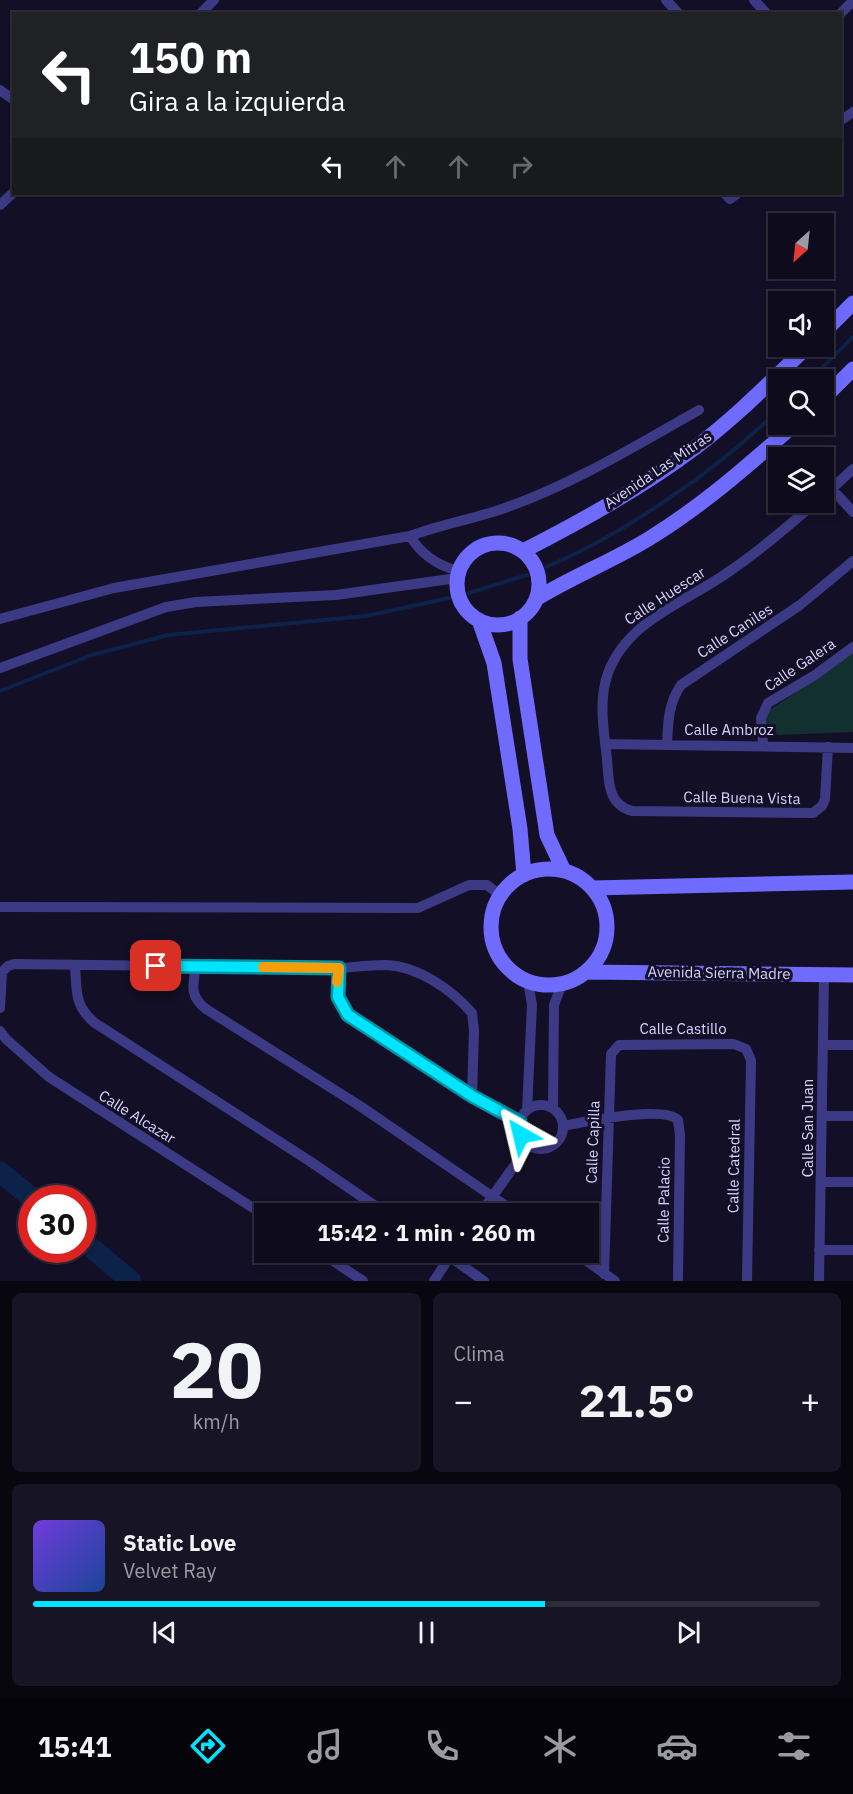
<!DOCTYPE html>
<html lang="es">
<meta charset="utf-8">
<style>
body{margin:0;font-family:"IBM Plex Sans",sans-serif;background:#171425;color:#f1f3f6;height:100vh;display:flex;flex-direction:column;font-size:22px;white-space:nowrap}
*{box-sizing:border-box;margin:0}
p{font-size:20px;color:#9b9ba3}
.icon{flex:none;width:33px;height:33px;fill:none;stroke:currentColor;stroke-width:2;stroke-linecap:round;stroke-linejoin:round}
.map{position:relative;height:1281px;overflow:hidden}
.panel{display:flex;flex-direction:column;gap:12px;padding:12px;background:#08060f;flex:1}
.panel>*{flex:none}
.hud{position:absolute;left:12px;top:12px;width:830px;height:183px;border-radius:0px;box-shadow:0 3px 9px #0003,0 0 0 2px #2e2b3b;background:#202124;color:#fff;overflow:hidden}
.needle{width:39px;rotate:207deg}
.tools{position:absolute;left:768px;top:213px;display:grid;gap:12px}
.tools a{display:grid;place-items:center;width:66px;height:66px;border-radius:0px;background:#0e0b1c;box-shadow:0 3px 9px #0003,0 0 0 2px #2e2b3b;font-size:30px}
.speed{position:absolute;left:18px;top:1185px;display:flex;gap:12px;font-size:30px;font-weight:700;text-align:center}
.speed>*{display:grid;place-content:center;width:78px;height:78px;border-radius:50%;background:#0e0b1c;box-shadow:0 3px 9px #0003,0 0 0 2px #2e2b3b;line-height:1}
.speed .limit{border:9px solid #d22;background:#fff;color:#111}
.pin{position:absolute;display:grid;place-items:center;width:51px;height:51px;color:#fff;margin:-26px;border-radius:12px;box-shadow:0 3px 9px #0006}
.me{position:absolute;width:66px;margin:-33px;rotate:323deg;stroke-linejoin:round;filter:drop-shadow(0 0 4px #0008)}
.turn{display:flex;align-items:center;gap:21px;height:126px;padding:0 18px;font-size:27px}
.turn .icon{width:78px;height:78px;stroke-width:2.5}
.turn b{display:block;font-size:42px;line-height:51px}
.lanes{display:flex;align-items:center;height:57px;padding:0 18px;background:#0003;justify-content:center;gap:30px;direction:ltr}
.lanes .off{opacity:.35}
.big{font-size:45px;font-weight:800;line-height:1.1}
.panel .tile{flex:1;display:flex;flex-direction:column;justify-content:center;gap:9px;min-width:0;padding:0 21px;border-radius:9px;background:#171425}
.panel .dial{align-items:center;gap:0}
.dial b{font-size:78px;line-height:1}
.song{display:flex;align-items:center;gap:18px}
.cover{width:72px;height:72px;border-radius:9px;background:linear-gradient(135deg,hsl(260 70% 55%),hsl(220 70% 35%))}
.played{height:6px;border-radius:3px;background:linear-gradient(90deg,#00e5ff 65%,#2e2b3b 65%)}
.keys{display:flex;justify-content:space-around;direction:ltr}
.heat{display:flex;justify-content:space-between;align-items:center;font-size:33px;direction:ltr}
.panel .tiles{flex:1;display:grid;gap:12px;grid-template-columns:1fr 1fr}
.tile:last-child{grid-column:span 2}
.trip{position:absolute;left:254px;top:1203px;width:345px;height:60px;border-radius:0px;background:#0e0b1c;box-shadow:0 3px 9px #0003,0 0 0 2px #2e2b3b;font-weight:800;line-height:60px;text-align:center}
.tab-bar{display:flex;height:96px;justify-content:space-around;align-items:center;background:#06040b;color:#9b9ba3}
.tab-bar .icon{width:42px;height:42px}
.tab-bar .current{color:#00e5ff}
.tab-bar b{font-size:27px;color:#f1f3f6}
.map>svg:first-child{display:block}
.green{fill:#12302f}
.lines{fill:none;stroke-linecap:round;stroke-linejoin:round}
.stream{stroke:#0c2248;stroke-width:4}
.river{stroke:#0c2248;stroke-width:21}
.street{stroke:#3d3a85;stroke-width:10}
.secondary{stroke:#6f6bff;stroke-width:15}
.route-casing{stroke:#0095a6;stroke-width:15}
.route{stroke:#00e5ff;stroke-width:10}
.slow{stroke:#f59e0b;stroke-width:10}
.labels{text-anchor:middle;stroke-width:6;stroke-linejoin:round;paint-order:stroke}
.street-label{font-size:15px;fill:#d9d4ff;stroke:#130f26}
</style>
<div class="map">
<svg width="853" height="1281" viewBox="0 0 853 1281">
<rect width="100%" height="100%" fill="#130f26"/>
<path class="green" d="M853 653V732L778 735 769 731 765 719 767 712Z"/>
<g class="lines">
<path class="stream" d="M810 380 853 337
M546 567C623 535 720 468 778 410
M469 593 527 575
M0 691 92 655 168 635 366 616 449 598"/>
<path class="river" d="M0 1172 32 1198
M82 1240 131 1281"/>
<path class="street" d="M666 0 679 14
M754 0 767 14
M200 14 214 0
M840 14 853 1
M0 90 14 100
M840 121 853 112
M725 194 730 199 737 194
M0 205 14 192
M832 489 853 512
M824 496 853 469
M816 502C787 527 758 552 727 573 684 603 628 620 608 673 598 701 604 731 607 759 609 781 607 804 632 811L813 813 822 806 825 799 828 747
M410 536C440 525 472 519 502 509 572 485 635 446 699 410
M0 619 114 588 410 536C421 554 438 566 459 571
M0 668 166 607 196 602 336 595 457 578
M605 744 853 748
M763 744 761 718 768 703 815 675 853 647
M667 745C668 723 668 704 681 685L800 605 853 561
M0 907 418 908 469 885H487L500 895
M75 966C77 991 74 1006 95 1023L311 1162 387 1214
M196 966C193 985 189 996 206 1009L360 1106 518 1214
M339 968 338 997 348 1015 472 1096 520 1122
M0 1008 2 972 8 966 14 964 339 968C354 967 371 965 386 965 418 966 452 990 472 1013L474 1030 472 1096
M0 1031 6 1039 49 1077 264 1215
M823 1045H853
M519 1127a22 22 0 1 1 44 0a22 22 0 1 1-44 0Z
M553 1108 554 1005 562 984
M527 1110 532 1005 528 981
M823 1116H853
M563 1126C584 1122 664 1105 678 1120L680 1135 678 1281
M823 1182H853
M480 1214 529 1145
M819 1250H853
M320 1252 363 1281
M443 1252 484 1281
M574 1252 615 1281
M604 1274 611 1054 619 1045 734 1044 746 1049 751 1060 747 1281
M434 1281 452 1253
M819 1281 824 975"/>
<path class="secondary" d="M824 332 853 303
M824 398 853 369
M457 584a41 41 0 1 1 82 0a41 41 0 1 1-82 0Z
M523 551C582 521 642 488 696 447 736 417 771 381 808 346
M536 599C573 576 613 561 650 538 702 506 749 465 795 424
M520 618V659L547 835 564 871
M479 620 494 663 520 829 524 875
M491 927a58 58 0 1 1 116 0a58 58 0 1 1-116 0Z
M592 888 853 882
M586 972 853 975"/>
</g>
<g class="lines">
<defs>
<path id="route" d="M156 966 339 968 338 997 348 1015 472 1096 520 1122 521 1135"/>
</defs>
<use href="#route" class="route-casing"/>
<use href="#route" class="route"/>
<path class="slow" d="M263 967 339 968 337 982"/>
</g>
<g class="labels">
<g class="street-label">
<text transform="translate(658 470) rotate(-34)" y="5">Avenida Las Mitras</text>
<text transform="translate(665 596) rotate(-33)" y="5">Calle Huescar</text>
<text transform="translate(735 631) rotate(-33)" y="5">Calle Caniles</text>
<text transform="translate(800 665) rotate(-34)" y="5">Calle Galera</text>
<text x="729" y="735">Calle Ambroz</text>
<text transform="translate(742 798) rotate(1)" y="5">Calle Buena Vista</text>
<text transform="translate(719 973) rotate(1)" y="5">Avenida Sierra Madre</text>
<text x="683" y="1034">Calle Castillo</text>
<text transform="translate(137 1117) rotate(32)" y="5">Calle Alcazar</text>
<text transform="translate(808 1128) rotate(-90)" y="5">Calle San Juan</text>
<text transform="translate(593 1142) rotate(-88)" y="5">Calle Capilla</text>
<text transform="translate(734 1166) rotate(-89)" y="5">Calle Catedral</text>
<text transform="translate(664 1200) rotate(-89)" y="5">Calle Palacio</text>
</g>
</g>
</svg>
<div class="tools">
<a><svg class="needle" viewBox="-14 -14 28 28"><path d="M0-13l5 13h-10z" fill="#e53935"/><path d="M0 13l5-13h-10z" fill="#9b9ba3"/></svg></a>
<a><svg class="icon" aria-label="sound" viewBox="0 0 24 24"><path d="M4 9h4l5-4v14l-5-4H4zM17 9q2 3 0 6"/></svg></a>
<a><svg class="icon" aria-label="search" viewBox="0 0 24 24"><circle cx="10" cy="10" r="6"/><path d="M15 15l6 6"/></svg></a>
<a><svg class="icon" aria-label="layers" viewBox="0 0 24 24"><path d="M12 4l9 5-9 5-9-5zM3 14l9 5 9-5"/></svg></a>
</div>
<div class="speed"><div class="limit">30</div></div>
<div class="pin" style="left:156px;top:966px;background:#d93025"><svg class="icon" aria-label="arrive" viewBox="0 0 24 24"><path d="M6 21V4h12l-3 4 3 4H6"/></svg></div>
<svg class="me" style="left:521px;top:1135px" viewBox="-20 -20 40 40"><path d="M0-17L14 15 0 8-14 15z" fill="#00e5ff" stroke="#fff" stroke-width="4"/></svg>
<div class="trip">15:42 · 1 min · 260 m</div>
<div class="hud">
<div class="turn"><svg class="icon" aria-label="left" viewBox="0 0 24 24"><path d="M17 20v-9H6M10 6l-5 5 5 5"/></svg><div><b>150 m</b>Gira a la izquierda</div></div>
<div class="lanes"><svg class="icon" aria-label="left" viewBox="0 0 24 24"><path d="M17 20v-9H6M10 6l-5 5 5 5"/></svg><svg class="icon off" aria-label="ahead" viewBox="0 0 24 24"><path d="M12 20V5M6 11l6-6 6 6"/></svg><svg class="icon off" aria-label="ahead" viewBox="0 0 24 24"><path d="M12 20V5M6 11l6-6 6 6"/></svg><svg class="icon off" aria-label="right" viewBox="0 0 24 24"><path d="M7 20v-9h11M14 6l5 5-5 5"/></svg></div>
</div>
</div>
<section class="panel">
<div class="tiles">
<div class="tile dial"><b>20</b><p>km/h</p></div>
<div class="tile"><p>Clima</p>
<div class="heat"><a>−</a><b class="big">21.5°</b><a>+</a></div>
</div>
<div class="tile">
<div class="song"><i class="cover"></i><div><b>Static Love</b><p>Velvet Ray</p></div></div>
<div class="played"></div>
<div class="keys"><svg class="icon" aria-label="previous" viewBox="0 0 24 24"><path d="M18 5L8 12l10 7zM5 5v14"/></svg><svg class="icon" aria-label="pause" viewBox="0 0 24 24"><path d="M8 5v14M16 5v14"/></svg><svg class="icon" aria-label="next" viewBox="0 0 24 24"><path d="M6 5l10 7-10 7zM19 5v14"/></svg></div>
</div>
</div>
</section>
<nav class="tab-bar">
<b>15:41</b>
<svg class="icon current" aria-label="directions" viewBox="0 0 24 24"><path d="M12 3l9 9-9 9-9-9zM9 14v-3h6M13 9l2 2-2 2"/></svg>
<svg class="icon" aria-label="music" viewBox="0 0 24 24"><path d="M9 18V5l10-2v13"/><circle cx="6" cy="18" r="3"/><circle cx="16" cy="16" r="3"/></svg>
<svg class="icon" aria-label="phone" viewBox="0 0 24 24"><path d="M5 4h4l2 5-3 2q2 4 5 5l2-3 5 2v4C11 20 4 13 5 4z"/></svg>
<svg class="icon" aria-label="climate" viewBox="0 0 24 24"><path d="M12 3v18M4 7l16 10M4 17L20 7"/></svg>
<svg class="icon" aria-label="car" viewBox="0 0 24 24"><path d="M5 17H2v-5l4-1 3-4h7l3 4 3 1v5h-3M9 17h6M6 11h13"/><circle cx="7" cy="17" r="2"/><circle cx="17" cy="17" r="2"/></svg>
<svg class="icon" aria-label="filters" viewBox="0 0 24 24"><path d="M4 7h16M4 17h16"/><circle cx="9" cy="7" r="2"/><circle cx="15" cy="17" r="2"/></svg>
</nav>
